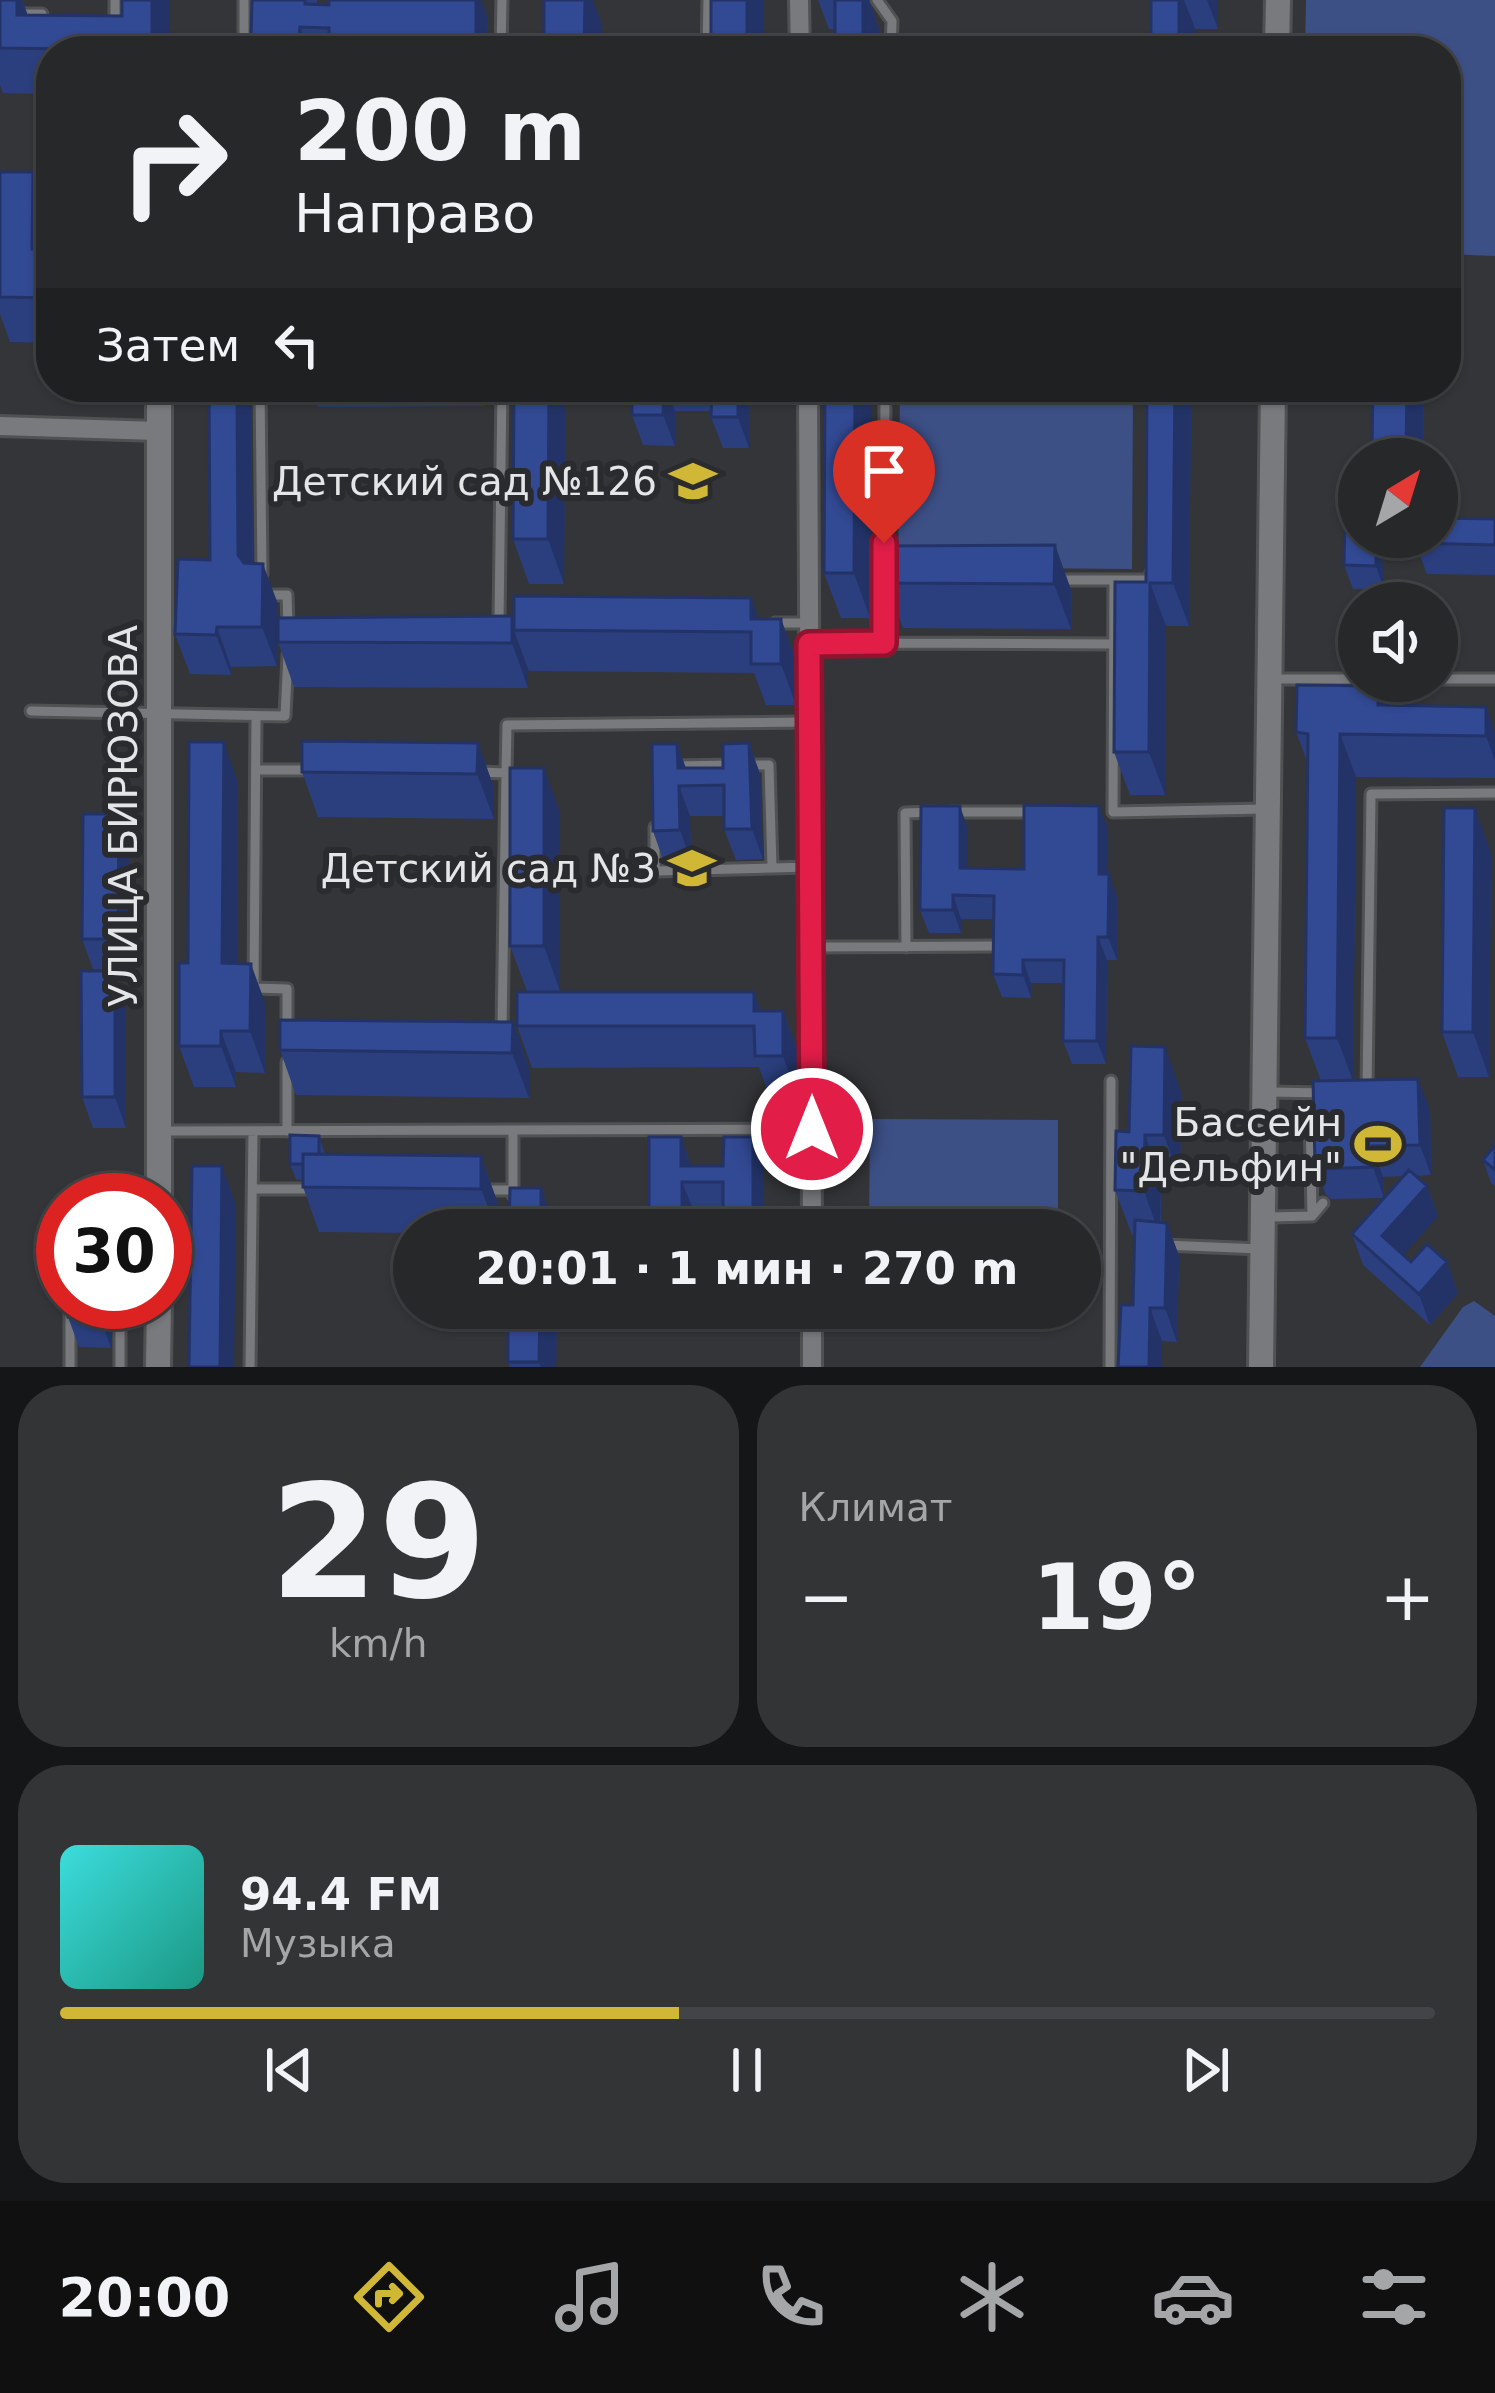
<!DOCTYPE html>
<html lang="ru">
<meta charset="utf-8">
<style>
body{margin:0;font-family:"DejaVu Sans",sans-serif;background:#333436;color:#f1f3f6;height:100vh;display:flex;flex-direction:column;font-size:45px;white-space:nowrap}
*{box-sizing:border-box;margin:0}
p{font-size:39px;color:#a4a6a8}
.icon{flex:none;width:66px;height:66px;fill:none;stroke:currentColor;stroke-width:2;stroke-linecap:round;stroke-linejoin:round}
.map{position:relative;height:1367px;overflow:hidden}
.panel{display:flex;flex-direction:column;gap:18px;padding:18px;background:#151617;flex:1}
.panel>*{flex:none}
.banner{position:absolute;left:36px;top:36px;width:1425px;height:366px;border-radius:48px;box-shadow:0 3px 9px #0004,0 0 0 3px #434447;background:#27282a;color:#f1f3f6;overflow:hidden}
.needle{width:78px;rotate:38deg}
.controls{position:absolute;left:1338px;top:438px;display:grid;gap:24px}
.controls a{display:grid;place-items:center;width:120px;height:120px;border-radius:50%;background:#27282a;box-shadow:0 3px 9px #0004,0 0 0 3px #434447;font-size:60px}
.speed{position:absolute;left:36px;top:1173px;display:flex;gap:24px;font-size:60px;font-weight:700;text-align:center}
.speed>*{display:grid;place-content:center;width:156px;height:156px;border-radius:50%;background:#27282a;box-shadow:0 3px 9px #0004,0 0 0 3px #434447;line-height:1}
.speed .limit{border:18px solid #d22;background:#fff;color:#111}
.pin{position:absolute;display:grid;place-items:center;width:102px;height:102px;color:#fff;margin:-123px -51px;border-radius:50% 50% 50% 0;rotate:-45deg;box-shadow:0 0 12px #0007}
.pin .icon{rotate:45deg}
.me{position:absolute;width:132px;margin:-66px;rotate:0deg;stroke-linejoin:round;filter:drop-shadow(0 0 9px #0008)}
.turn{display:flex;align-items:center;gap:42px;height:252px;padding:0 60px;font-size:54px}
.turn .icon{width:156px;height:156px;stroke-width:2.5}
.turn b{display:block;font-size:84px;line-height:102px}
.then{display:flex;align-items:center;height:114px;padding:0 60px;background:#0003;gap:24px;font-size:45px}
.big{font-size:90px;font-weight:800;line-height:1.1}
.panel .card{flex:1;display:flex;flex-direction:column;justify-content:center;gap:18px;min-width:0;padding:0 42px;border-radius:48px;background:#333436}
.panel .dial{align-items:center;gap:0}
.dial b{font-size:156px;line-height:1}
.song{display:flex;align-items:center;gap:36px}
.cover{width:144px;height:144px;border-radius:18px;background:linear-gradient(135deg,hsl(180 70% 55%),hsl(170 70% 35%))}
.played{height:12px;border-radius:6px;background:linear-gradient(90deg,#d0b836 45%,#434447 45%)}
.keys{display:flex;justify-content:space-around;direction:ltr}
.heat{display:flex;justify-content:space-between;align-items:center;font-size:66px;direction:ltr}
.panel .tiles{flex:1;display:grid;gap:18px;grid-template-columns:1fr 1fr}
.card:last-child{grid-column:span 2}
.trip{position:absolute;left:393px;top:1209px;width:708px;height:120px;border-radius:60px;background:#27282a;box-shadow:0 3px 9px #0004,0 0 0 3px #434447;font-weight:800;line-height:120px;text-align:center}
.tab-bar{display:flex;height:192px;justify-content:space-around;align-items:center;background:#101011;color:#a4a6a8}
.tab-bar .icon{width:84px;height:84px}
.tab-bar .active{color:#d0b836}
.tab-bar b{font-size:54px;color:#f1f3f6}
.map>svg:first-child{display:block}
.green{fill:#3d5086}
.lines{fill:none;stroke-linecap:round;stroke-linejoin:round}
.lane-casing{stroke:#505153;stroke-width:15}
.street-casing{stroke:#505153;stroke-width:24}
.secondary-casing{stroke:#505153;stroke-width:30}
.lane{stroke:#797a7d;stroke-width:9}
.street{stroke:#797a7d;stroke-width:18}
.secondary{stroke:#797a7d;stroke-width:24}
.wall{fill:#2b3f7e}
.shaded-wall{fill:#233367}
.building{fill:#324993;stroke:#233367;stroke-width:3}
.route-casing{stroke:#92132f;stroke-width:30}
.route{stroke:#e11d48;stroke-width:21}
.labels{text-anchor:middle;stroke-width:12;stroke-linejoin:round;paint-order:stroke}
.poi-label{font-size:39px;fill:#e4e5e6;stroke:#2a2b2e;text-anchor:end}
.street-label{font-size:39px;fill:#e4e5e6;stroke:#2a2b2e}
</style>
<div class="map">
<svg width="1495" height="1367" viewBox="0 0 1495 1367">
<rect width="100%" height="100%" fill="#343538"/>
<path class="green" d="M1306 0H1495V256L1446 254V51H1305Z
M900 387H1133L1132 569 898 567Z
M870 1119 1058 1120V1230H869Z
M1474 1301 1495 1316V1367H1420L1463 1307Z"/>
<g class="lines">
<defs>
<path id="lane" d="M877 0 892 21 891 51
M0 14H42V24
M115 25V0
M244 51V0
M501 51 502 0
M707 51 708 0
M260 387 262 574
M1151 572 1150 580H1114L1113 812 1265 809
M1057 580H1114
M264 595H287L288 626
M499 622 502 387
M775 623H809
M884 643 1112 644
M809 644 884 643 885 387
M1275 679H1359
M1437 679H1495
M31 711 285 716 288 655
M256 717 254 988 287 989V1028
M748 765H769L772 868
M676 766 731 765
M256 770H313
M480 772 506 773 502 1030
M506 773 507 725 808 722
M951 812H1036
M655 827V871L810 867
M811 947 997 946
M906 947 905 813 934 812
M287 1062V1131
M1367 1089 1371 794 1495 793
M1270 1092 1325 1093
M1310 1112 1312 1216
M163 1131 811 1129
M253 1189H315
M482 1190H513
M513 1195V1130
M1268 1217 1312 1216 1323 1203
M1164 1245 1261 1249
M70 1367V1302
M120 1367V1302
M250 1367 253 1131
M1110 1367 1111 1081"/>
<path id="street" d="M799 0 800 51
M808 387 812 1230
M0 426 158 431
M812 1308V1367"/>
<path id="secondary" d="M1277 51 1278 0
M159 387V1200
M158 1367 159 1302
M1261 1367 1273 387"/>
</defs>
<use href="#lane" class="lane-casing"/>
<use href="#street" class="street-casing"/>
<use href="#secondary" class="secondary-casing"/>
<use href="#lane" class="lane"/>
<use href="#street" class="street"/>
<use href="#secondary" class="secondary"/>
</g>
<path class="wall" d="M0 0H22L28 16H122L169 0V51H51V94L3 93 0 85Z
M252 0H317V4L329 5V0H481L488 20 487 51H257L251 36Z
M818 0H869L879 30 829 29Z
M1151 0H1218V29H1195V51H1151Z
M49 217 51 343 10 342 0 314V297Z
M209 387H251L253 564 278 604 277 666 231 667V675L190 674 175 634 210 560Z
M310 387H485V406L318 407Z
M514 387H557L565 409 564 584H529L513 539Z
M632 387H750L749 448H723L711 417 712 411H675V446L643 445 632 415Z
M825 387 870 618H841L824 573Z
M1147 387H1191L1189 626H1166L1165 795H1130L1114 752 1146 582Z
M1364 387H1424L1423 459H1375L1372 451V406Z
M1441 506 1445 518 1495 519V575L1427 574 1415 543Z
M1055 545 1071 590V629L903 628 887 583Z
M1372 545H1376L1384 568V589H1353L1344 565Z
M512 616 514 622 781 619 796 660V705H766L754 673 529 671 528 669V688L294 687 278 642Z
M1378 686 1385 705 1495 732V778L1356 777 1353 1080 1430 1110 1431 1175 1416 1176 1427 1186 1438 1216 1403 1255 1411 1262H1447L1458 1293 1430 1325 1363 1265 1352 1234 1404 1176 1383 1177 1384 1198 1331 1199 1326 1195 1315 1164 1321 1081 1305 1038 1308 764 1296 732Z
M478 743 494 788V819L318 817 302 772Z
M749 743 760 774 763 859 736 860 724 829V816H690L691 861 664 862 653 831 677 744 686 768H723Z
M238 783 237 964 266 1005 265 1073 236 1072V1087H194L179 1046 188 963Z
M560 813V991H527L510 946Z
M119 814 130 844 129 970 93 969 82 939Z
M968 829V868L1024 869 1108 829 1107 874 1117 897V960H1107L1106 1064H1072L1063 1041 1064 983H1031V998L1002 997 993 974 994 919H961V933H929L920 910Z
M1491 853 1489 1077H1458L1442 1032Z
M115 971 126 1002V1128H93L82 1097Z
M754 992 761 1011H783L798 1052V1097L770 1098 759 1067 532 1068 517 1026Z
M513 1022 529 1067V1098L296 1095 280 1050Z
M1181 1092 1180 1180H1161V1222L1167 1223 1179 1256 1177 1342 1162 1341 1133 1305 1135 1235H1132L1115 1190 1129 1132Z
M319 1136 325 1154 481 1156 497 1201V1230H414V1233L319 1232 303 1187V1180L296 1179 290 1164Z
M681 1137 691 1166 764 1168V1230H724L723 1212H694V1230H650L649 1226Z
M1495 1145V1186L1491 1183 1483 1160Z
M67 1302H112L111 1348 79 1347 68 1317Z
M508 1308H557L556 1367H510L508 1362Z"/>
<path class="shaded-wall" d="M17 0H22L33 29 17 15Z
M152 0H169V51H153Z
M476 0H481L488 20 487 51H481L476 38Z
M585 0H593L601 22V51H584Z
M747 0H764V51H747Z
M863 0H869L879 30V51H863Z
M1179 0H1184L1196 31 1195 51H1179Z
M1207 0H1218V29Z
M300 27 308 51H305L299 37Z
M33 172 49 217 48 294 32 249Z
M237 387H251L253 595 238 555Z
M478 387H485V406Z
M549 387H557L565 409 564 584 548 539Z
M664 387H666L675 411V446L663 415Z
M738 387H750L749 448 738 417Z
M855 387H872L870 618 854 573Z
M1175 387H1191L1189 626 1173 583Z
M1407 387H1424L1423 459H1409L1406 451Z
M1363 537H1371L1372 568 1363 545Z
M1055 545 1071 590V629L1054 584Z
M1376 545 1384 568V589L1376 566Z
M263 564 278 604 277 666 262 627Z
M1150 583 1166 626 1165 795 1149 752Z
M751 598 766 639 751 619Z
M512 616 517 630H514L528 669V688L512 643Z
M781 619 796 660V705L781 664Z
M217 627 231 667V675L216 635Z
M1378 686 1393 728 1378 705Z
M1486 707 1495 732V761L1486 736Z
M1340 734 1356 777 1353 1081 1337 1038Z
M224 742 238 783 237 1005 222 963Z
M478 743 494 788V819L477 774Z
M749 743 760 774 763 859 752 829Z
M677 744 688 775 678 768Z
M544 768 560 813V991L544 946Z
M679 786 690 816 691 861 680 830Z
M960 806 968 829V891L960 868Z
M1099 806 1108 829 1107 897 1099 874Z
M1475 808 1491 853 1489 1077 1473 1032Z
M119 814 130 844 129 970 118 939Z
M1109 874 1117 897V960L1108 937Z
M953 895 961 919V933L953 910Z
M1098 937 1107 960 1106 1064 1097 1041Z
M1023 960 1031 983V998L1023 975Z
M251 964 266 1005 265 1073 250 1031Z
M115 971 126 1002V1128L115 1097Z
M754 992 769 1033 754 1011Z
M783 1011 798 1052V1097L783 1056Z
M513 1022 529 1067V1098L512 1053Z
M221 1031 236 1072V1087L221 1046Z
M1165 1047 1181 1092 1180 1180 1164 1135Z
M1418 1079 1430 1110 1431 1175 1420 1145Z
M1145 1135 1161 1180 1160 1236 1144 1191Z
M681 1137 692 1168 681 1166Z
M753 1137 764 1168V1230H754L753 1227Z
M1372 1146 1383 1177 1384 1198 1373 1167Z
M481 1156 497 1201V1230L481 1189Z
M222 1166 236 1205 234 1367H220Z
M682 1182 694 1212V1230H684L682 1226Z
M1427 1186 1438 1216 1393 1267 1382 1236Z
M541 1188 556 1230H541Z
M1167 1223 1179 1256 1177 1342 1165 1308Z
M1447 1262 1458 1293 1430 1325 1419 1294Z
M100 1302H112L111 1348 100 1317Z
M540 1308H557L556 1367H541L539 1362Z
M1150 1308 1162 1341V1367H1149Z"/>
<path class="building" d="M0 0H17V15L122 16V0H152V50L0 48Z
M252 0H305V4L329 5V0H476V38L329 35V28L300 27 299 37 251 36Z
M544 0H585L584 51H544Z
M711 0H747V51H711Z
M835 0H863V51H835Z
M1151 0H1179V51H1151Z
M978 38 1086 39V51H977Z
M0 172H33L32 249H51V298L0 297Z
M209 387H237L238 555 244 563 263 564 262 627H217L216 635 175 634 178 559 210 560Z
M514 387H549L548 539H513Z
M632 387H664L663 415H632Z
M712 387H738V417H711Z
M825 387H855L854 573H824Z
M1147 387H1175L1173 583H1150L1149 752H1114L1115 582H1146Z
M1373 387H1407L1406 451H1372Z
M1437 506H1441V518L1495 519V545L1415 543V537H1437Z
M1345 515H1359V537H1363V545H1376V566L1344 565Z
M1055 545 1054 584 887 583V546Z
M514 596 751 598V619H781V664H751V632L514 630Z
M512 616V643L278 642V618Z
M1297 685 1378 686V705L1486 707V736L1340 734 1337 1038H1305L1308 734 1296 732Z
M302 741 478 743 477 774 302 772Z
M189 742H224L222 963 251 964 250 1031H221V1046H179V963H188Z
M749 743 752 829H724V785L679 786 680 830 653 831 652 744H677L678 768H723V744Z
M510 768H544V946H510Z
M1024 805 1099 806V874H1109L1108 937H1098L1097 1041H1063L1064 960H1023V975L993 974 994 896 953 895V910H920L921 806H960V868L1024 869Z
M1444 808H1475L1473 1032H1442Z
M83 814H119L118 939H82Z
M81 971H115V1097H82Z
M517 992H754V1011H783V1056H755L754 1026H517Z
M280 1020 513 1022 512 1053 280 1050Z
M1131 1046 1165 1047 1164 1135H1145L1144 1191 1115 1190 1116 1131 1129 1132Z
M1418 1079 1420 1145 1372 1146 1373 1167 1320 1169 1315 1164 1313 1081Z
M290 1135 319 1136V1154H303V1164H290Z
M649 1137H681V1166H723L724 1137H753V1227H723V1182H682V1226H649Z
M1495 1145V1170L1483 1160Z
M303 1154 481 1156V1189L303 1187Z
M192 1166H222L220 1367H189Z
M1409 1170 1427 1186 1382 1236 1411 1262 1427 1244 1447 1262 1419 1294 1352 1234Z
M510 1188H541V1230H509Z
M1135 1220 1167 1223 1165 1308H1150L1149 1367H1118L1121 1305H1133Z
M67 1302H100V1317H68Z
M508 1308H540L539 1362H508Z"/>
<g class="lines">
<defs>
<path id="route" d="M812 1129 809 644 884 643V543"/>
</defs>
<use href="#route" class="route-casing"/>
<use href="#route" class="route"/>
</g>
<defs>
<symbol id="school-bare" viewBox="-9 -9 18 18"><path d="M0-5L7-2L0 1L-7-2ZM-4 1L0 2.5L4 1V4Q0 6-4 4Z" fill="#d0b836" stroke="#2a2b2e" stroke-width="2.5" paint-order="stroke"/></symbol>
<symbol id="stadium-bare" viewBox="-9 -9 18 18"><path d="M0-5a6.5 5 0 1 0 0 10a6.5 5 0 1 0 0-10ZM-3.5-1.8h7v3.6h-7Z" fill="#d0b836" stroke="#2a2b2e" stroke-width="2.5" paint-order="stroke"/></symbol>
</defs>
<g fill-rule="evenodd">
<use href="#school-bare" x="660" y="448" width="66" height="66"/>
<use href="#school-bare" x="659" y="835" width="66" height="66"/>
<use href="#stadium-bare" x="1345" y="1111" width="66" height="66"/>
</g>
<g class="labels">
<g class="poi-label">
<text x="657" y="495">Детский сад №126</text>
<text x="656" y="882">Детский сад №3</text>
<text x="1342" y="1136">Бассейн<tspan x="1342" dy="45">"Дельфин"</tspan></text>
</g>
<g class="street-label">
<text transform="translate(123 816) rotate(-90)" y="14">УЛИЦА БИРЮЗОВА</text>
</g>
</g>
</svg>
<div class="controls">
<a><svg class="needle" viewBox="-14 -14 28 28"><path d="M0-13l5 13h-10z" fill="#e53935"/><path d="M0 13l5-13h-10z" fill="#a4a6a8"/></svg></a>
<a><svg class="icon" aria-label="sound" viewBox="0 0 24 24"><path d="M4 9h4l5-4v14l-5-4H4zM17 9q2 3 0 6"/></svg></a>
</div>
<div class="speed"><div class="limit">30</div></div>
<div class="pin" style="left:884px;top:543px;background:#d93025"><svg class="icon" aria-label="arrive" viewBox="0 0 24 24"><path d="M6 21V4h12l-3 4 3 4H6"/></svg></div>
<svg class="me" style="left:812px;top:1129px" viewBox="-20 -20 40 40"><circle r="17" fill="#e11d48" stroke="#fff" stroke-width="3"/><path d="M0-11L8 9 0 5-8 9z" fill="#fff"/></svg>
<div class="trip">20:01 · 1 мин · 270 m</div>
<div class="banner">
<div class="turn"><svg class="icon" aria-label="right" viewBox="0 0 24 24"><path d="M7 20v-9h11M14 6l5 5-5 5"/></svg><div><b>200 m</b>Направо</div></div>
<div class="then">Затем<svg class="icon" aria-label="left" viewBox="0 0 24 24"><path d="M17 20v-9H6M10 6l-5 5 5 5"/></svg></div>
</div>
</div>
<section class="panel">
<div class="tiles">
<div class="card dial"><b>29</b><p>km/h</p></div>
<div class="card"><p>Климат</p>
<div class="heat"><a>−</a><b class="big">19°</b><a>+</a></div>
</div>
<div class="card">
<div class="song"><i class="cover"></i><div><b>94.4 FM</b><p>Музыка</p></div></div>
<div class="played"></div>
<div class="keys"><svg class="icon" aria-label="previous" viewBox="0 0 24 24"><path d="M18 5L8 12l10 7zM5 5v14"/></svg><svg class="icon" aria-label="pause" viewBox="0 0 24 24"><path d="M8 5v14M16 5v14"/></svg><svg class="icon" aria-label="next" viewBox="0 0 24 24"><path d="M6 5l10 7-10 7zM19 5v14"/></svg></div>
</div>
</div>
</section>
<nav class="tab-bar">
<b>20:00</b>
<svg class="icon active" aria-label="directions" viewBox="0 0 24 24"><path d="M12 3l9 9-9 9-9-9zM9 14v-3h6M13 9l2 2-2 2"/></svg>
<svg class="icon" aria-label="music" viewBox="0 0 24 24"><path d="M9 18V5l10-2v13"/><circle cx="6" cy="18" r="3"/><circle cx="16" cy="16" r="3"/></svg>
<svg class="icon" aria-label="phone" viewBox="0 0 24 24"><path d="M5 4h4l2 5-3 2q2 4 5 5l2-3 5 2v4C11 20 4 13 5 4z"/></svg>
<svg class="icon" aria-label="climate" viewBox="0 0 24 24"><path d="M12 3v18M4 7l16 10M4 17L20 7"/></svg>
<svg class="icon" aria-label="car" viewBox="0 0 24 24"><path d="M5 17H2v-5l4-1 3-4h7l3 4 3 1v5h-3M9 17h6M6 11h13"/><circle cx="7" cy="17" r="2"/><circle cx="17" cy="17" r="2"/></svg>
<svg class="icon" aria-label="filters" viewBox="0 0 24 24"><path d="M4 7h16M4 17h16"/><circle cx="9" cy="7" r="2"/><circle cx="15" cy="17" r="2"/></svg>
</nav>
